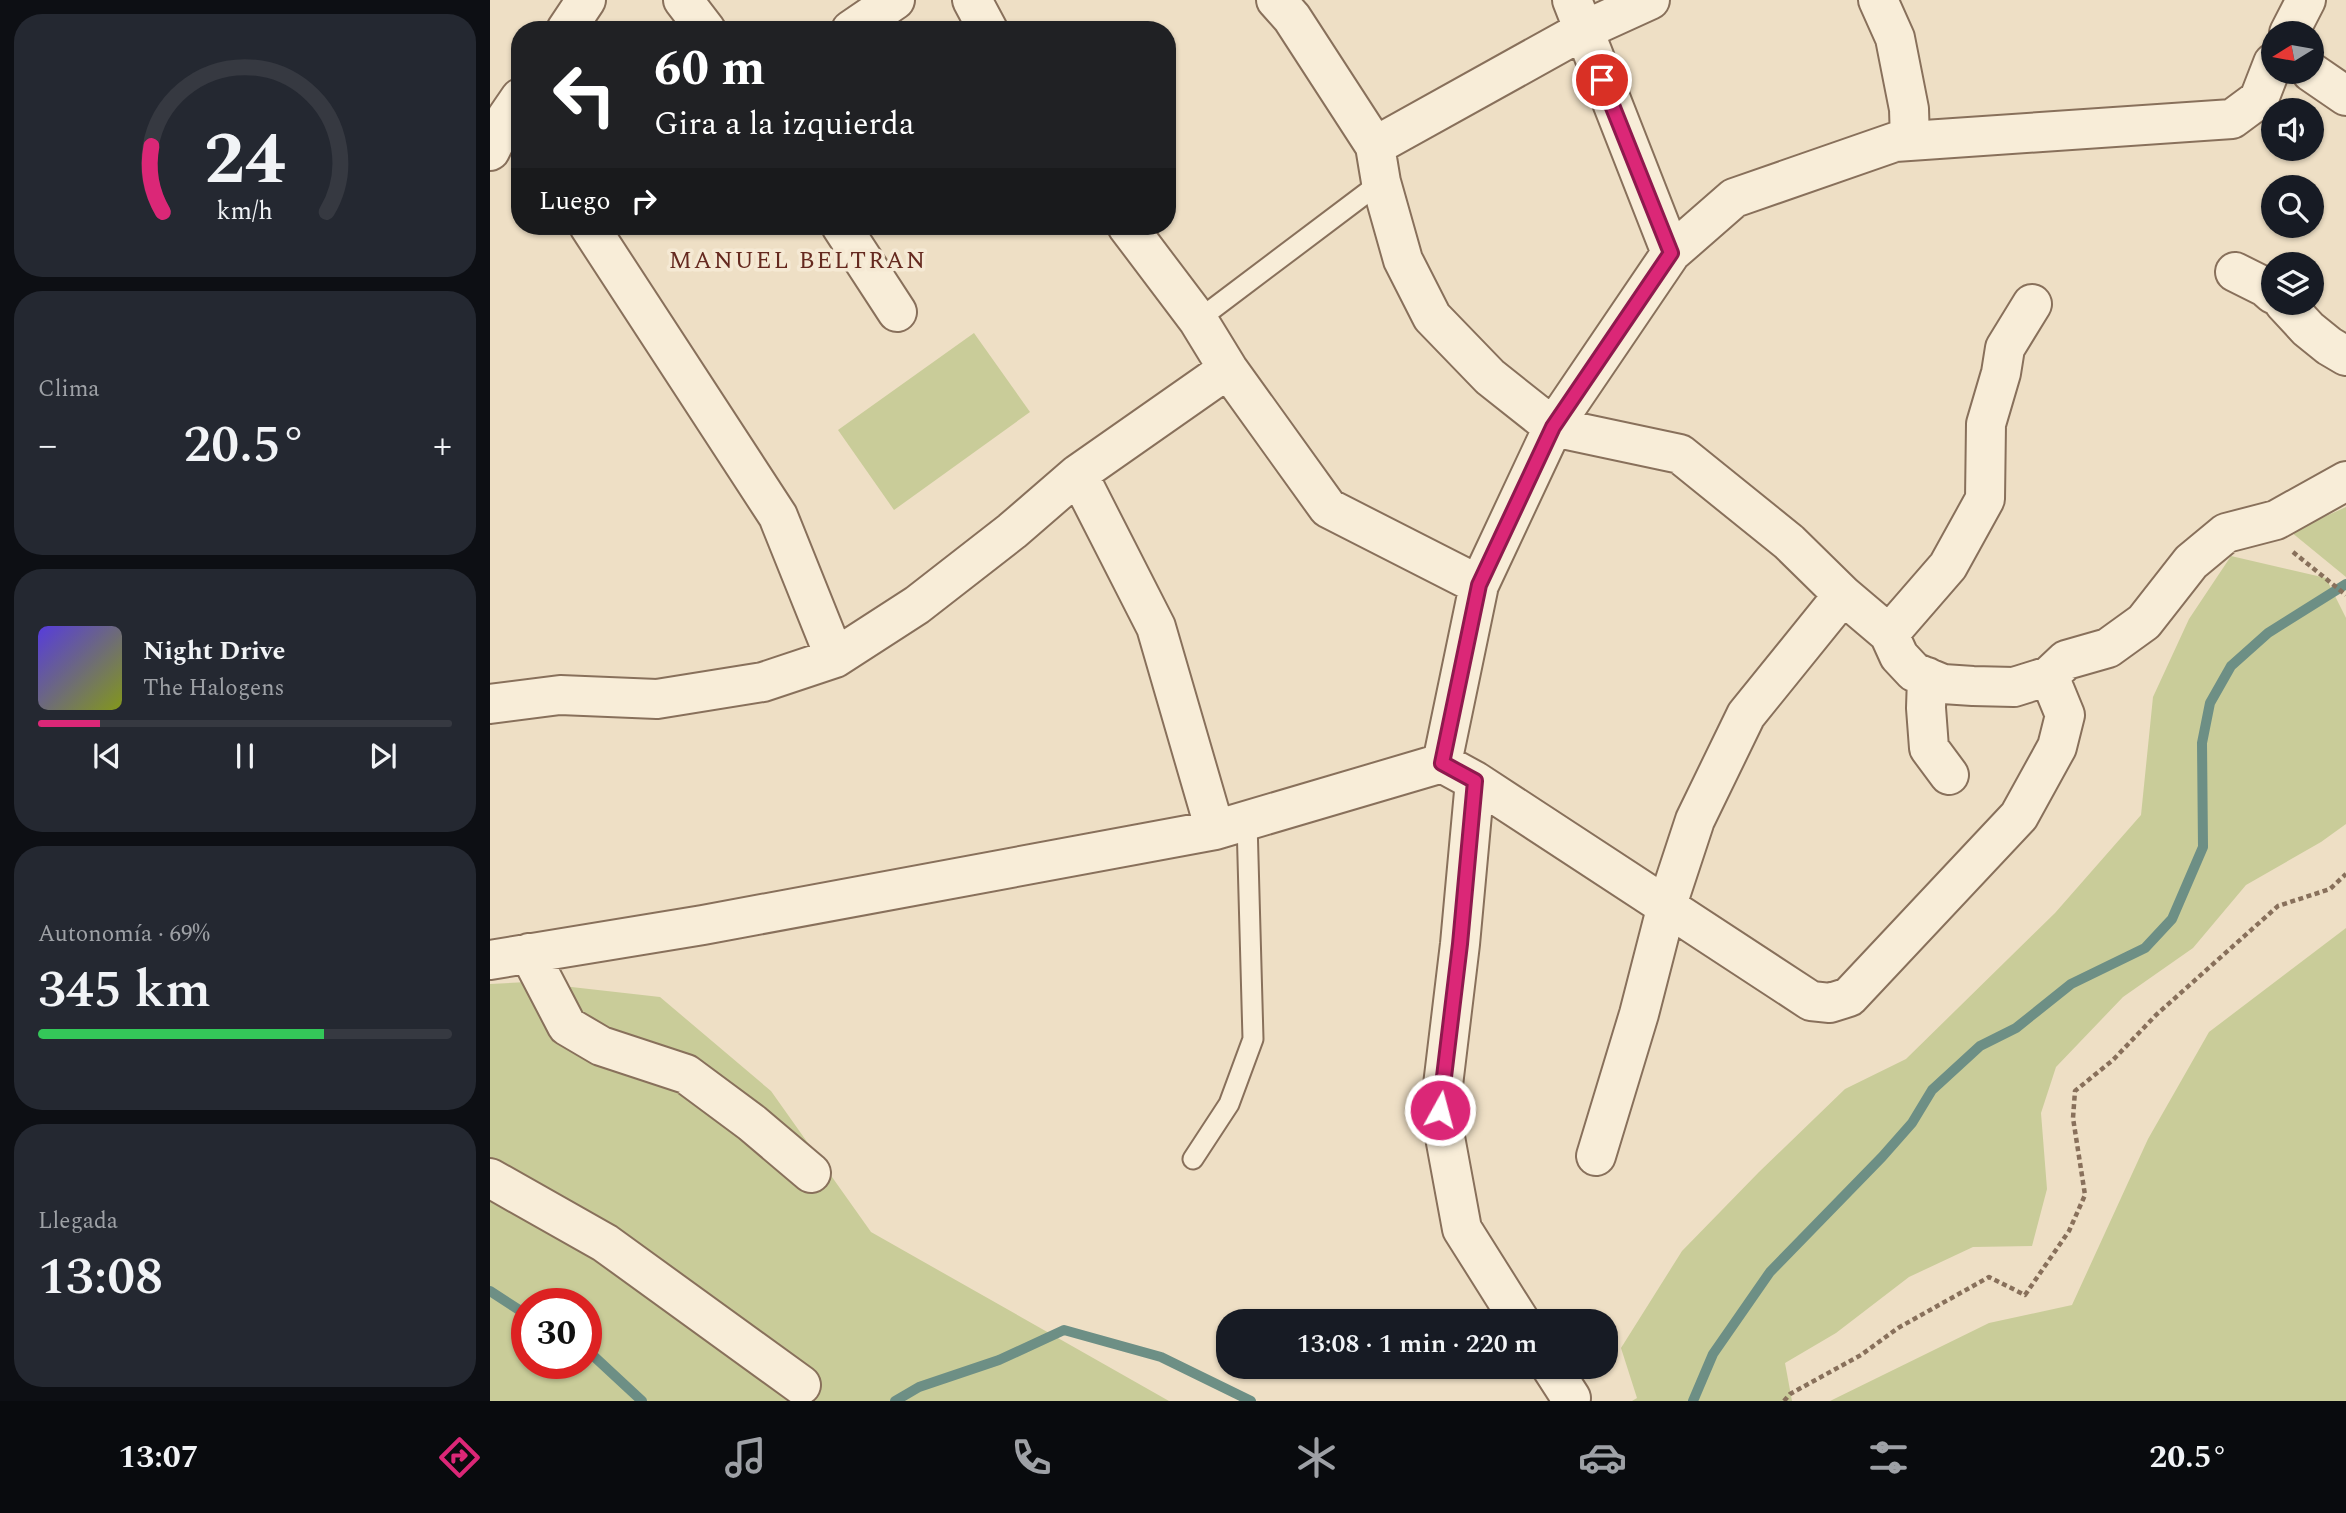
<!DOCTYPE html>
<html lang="es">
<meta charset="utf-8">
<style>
body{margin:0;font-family:Spectral,serif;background:#242831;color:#f1f3f6;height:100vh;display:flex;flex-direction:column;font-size:26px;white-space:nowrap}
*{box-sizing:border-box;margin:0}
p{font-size:23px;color:#9ea1a6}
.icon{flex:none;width:38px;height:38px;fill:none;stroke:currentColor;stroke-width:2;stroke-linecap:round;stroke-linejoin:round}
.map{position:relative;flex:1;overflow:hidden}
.panel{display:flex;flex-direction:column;gap:14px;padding:14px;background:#0d0f14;width:490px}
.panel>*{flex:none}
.hud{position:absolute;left:21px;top:21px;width:665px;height:214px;border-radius:28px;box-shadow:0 2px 5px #0004;background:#202124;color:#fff;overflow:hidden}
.needle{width:46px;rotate:259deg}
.tools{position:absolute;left:1771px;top:21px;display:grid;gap:14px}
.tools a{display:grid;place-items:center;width:63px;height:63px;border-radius:50%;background:#171b24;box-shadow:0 2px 5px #0004;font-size:35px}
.speed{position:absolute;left:21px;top:1288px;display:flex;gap:14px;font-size:35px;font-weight:700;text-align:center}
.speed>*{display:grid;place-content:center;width:91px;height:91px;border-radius:50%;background:#171b24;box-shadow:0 2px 5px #0004;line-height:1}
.speed .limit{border:10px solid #d22;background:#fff;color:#111}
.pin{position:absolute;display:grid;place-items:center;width:60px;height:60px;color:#fff;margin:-30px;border:4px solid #fff;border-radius:50%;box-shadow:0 2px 7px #0007}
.me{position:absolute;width:77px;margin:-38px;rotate:7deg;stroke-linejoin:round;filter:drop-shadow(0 0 5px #0008)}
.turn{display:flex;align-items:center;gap:24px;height:147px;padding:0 28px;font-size:32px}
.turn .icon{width:91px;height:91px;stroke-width:2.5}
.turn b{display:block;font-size:49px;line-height:60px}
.then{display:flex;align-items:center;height:66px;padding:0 28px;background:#0003;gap:14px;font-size:26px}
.big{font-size:52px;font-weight:600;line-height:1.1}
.panel .widget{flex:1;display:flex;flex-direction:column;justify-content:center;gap:10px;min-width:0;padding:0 24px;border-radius:28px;background:#242831}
.panel .dial{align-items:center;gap:0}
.dial svg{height:182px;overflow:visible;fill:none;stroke:#363941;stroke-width:7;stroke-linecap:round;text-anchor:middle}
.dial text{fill:#f1f3f6;stroke:none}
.song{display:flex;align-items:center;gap:21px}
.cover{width:84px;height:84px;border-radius:10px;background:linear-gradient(135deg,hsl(250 70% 55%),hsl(70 70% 35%))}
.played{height:7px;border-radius:4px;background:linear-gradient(90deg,#db2777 15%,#363941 15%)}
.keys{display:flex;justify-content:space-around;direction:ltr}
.heat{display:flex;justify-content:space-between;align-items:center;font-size:38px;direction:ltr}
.charge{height:10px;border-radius:5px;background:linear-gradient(90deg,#34c759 69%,#363941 0)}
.trip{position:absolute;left:726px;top:1309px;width:402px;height:70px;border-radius:28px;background:#171b24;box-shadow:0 2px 5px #0004;font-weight:600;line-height:70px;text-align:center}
.menu{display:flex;height:112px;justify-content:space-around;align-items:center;background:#090b0e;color:#9ea1a6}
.menu .icon{width:49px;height:49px}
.menu .current{color:#db2777}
.menu b{font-size:32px;color:#f1f3f6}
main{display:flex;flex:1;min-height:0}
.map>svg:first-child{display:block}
.green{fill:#c9cc99;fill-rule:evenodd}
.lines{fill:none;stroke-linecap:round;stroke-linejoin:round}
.stream{stroke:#6d8f85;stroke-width:10}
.lane-casing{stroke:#88705b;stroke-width:23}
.street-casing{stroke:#88705b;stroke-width:42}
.path{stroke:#88705b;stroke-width:4.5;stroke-dasharray:5 3.5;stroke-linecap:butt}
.lane{stroke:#f8edd8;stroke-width:19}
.street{stroke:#f8edd8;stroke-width:38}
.route-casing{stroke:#8e194d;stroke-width:18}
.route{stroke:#db2777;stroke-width:12}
.labels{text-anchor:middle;stroke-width:7;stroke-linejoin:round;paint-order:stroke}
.neighbourhood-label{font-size:24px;letter-spacing:2px;fill:#65291f;stroke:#f5e9d4}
</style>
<main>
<section class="panel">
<div class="widget dial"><svg viewBox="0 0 100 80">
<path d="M14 69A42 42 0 1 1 86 69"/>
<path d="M14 69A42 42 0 0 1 9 40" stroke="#db2777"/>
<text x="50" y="56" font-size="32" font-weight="700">24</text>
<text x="50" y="72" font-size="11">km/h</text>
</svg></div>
<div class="widget"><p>Clima</p>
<div class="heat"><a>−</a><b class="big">20.5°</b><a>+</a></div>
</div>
<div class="widget">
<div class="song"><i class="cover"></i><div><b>Night Drive</b><p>The Halogens</p></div></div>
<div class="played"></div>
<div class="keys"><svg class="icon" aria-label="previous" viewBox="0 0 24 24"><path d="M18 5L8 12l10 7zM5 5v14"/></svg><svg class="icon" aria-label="pause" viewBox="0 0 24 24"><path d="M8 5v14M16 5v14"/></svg><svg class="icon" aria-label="next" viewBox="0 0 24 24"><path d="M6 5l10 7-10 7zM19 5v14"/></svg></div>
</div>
<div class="widget"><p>Autonomía · 69%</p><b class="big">345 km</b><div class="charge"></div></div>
<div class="widget"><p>Llegada</p><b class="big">13:08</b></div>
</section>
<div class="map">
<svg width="1856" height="1401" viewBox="0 0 1856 1401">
<rect width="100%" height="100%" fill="#eedfc5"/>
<path class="green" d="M484 333 540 412 404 510 348 430Z
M1856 507V577L1801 532Z
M1741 556 1836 578 1856 618V824L1831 842 1756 885 1703 948 1633 997 1566 1067 1551 1113 1557 1189 1542 1246 1483 1247 1419 1277 1346 1333 1295 1363 1302 1401H1142L1147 1398 1131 1348 1192 1251 1269 1172 1355 1089 1416 1059 1565 913 1651 815 1663 697 1699 619Z
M1856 928V1401H1340L1499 1323 1582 1305 1658 1139 1719 1032Z
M37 982 170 997 281 1091 381 1232 679 1401H0V984ZM37 1304H96V1363H37Z"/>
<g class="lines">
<path class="stream" d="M0 1291 37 1315
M96 1349 152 1401
M405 1401 429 1387 509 1360 574 1330 671 1357 761 1401
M1203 1401 1223 1354 1280 1272 1392 1157 1422 1123 1442 1090 1490 1046 1526 1028 1581 984 1655 948 1682 919 1713 847 1712 743 1720 703 1741 666 1778 633 1856 584"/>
<defs>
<path id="lane" d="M708 320 891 182
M703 1159 739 1104 763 1039 757 822"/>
<path id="street" d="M193 0 216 30
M482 0 498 30
M786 0 802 18 885 146 891 182 913 260 942 317 1000 377 1063 427 1190 454 1299 542 1353 595 1399 634 1409 656 1424 672 1453 684 1483 686 1524 687 1559 676 1576 660 1618 648 1654 622 1701 562 1736 533 1786 520 1856 481
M1082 0 1181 253
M1388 0 1405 38 1419 109 1420 141
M76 30 96 0
M361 30 405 0
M1799 33 1816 0
M1821 72 1856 96
M885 146 1092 31 1160 0
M0 151 17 117 30 98
M99 226 288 516 345 658
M351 226 407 312
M637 226 708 320 738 369 838 508 989 585
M1745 272 1775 287 1783 294
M1794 303 1818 329 1839 346 1856 356
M588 474 666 627 725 830
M1399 634 1458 566 1495 499 1496 424 1511 373 1515 348 1542 304
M1437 677 1436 708 1439 748 1459 775
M0 704 70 695 167 699 273 682 345 658 427 605 522 531 588 474 738 369
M952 763 985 781 1321 1001 1340 1003 1359 997 1529 816 1567 747 1575 715 1559 676
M985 781 970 944 950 1110 972 1229 1030 1321
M39 953 77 1026 111 1046 196 1074 262 1123 321 1173
M0 960 213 925 725 830 952 763 989 585 1063 427 1181 253 1244 198 1405 142 1742 119 1769 99 1783 63
M1106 1156 1149 1014 1177 905 1205 820 1256 715 1353 595
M0 1178 115 1243 311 1385
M1061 1367 1081 1398"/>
</defs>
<use href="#lane" class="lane-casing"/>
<use href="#street" class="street-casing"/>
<path class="path" d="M1803 552 1856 595
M1294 1401 1300 1394 1371 1355 1408 1328 1499 1277 1535 1295 1579 1231 1595 1195 1583 1118 1585 1091 1623 1060 1666 1015 1788 906 1840 889 1856 874"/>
<use href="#lane" class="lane"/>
<use href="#street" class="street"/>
</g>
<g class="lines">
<defs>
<path id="route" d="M950 1110 970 944 985 781 952 763 989 585 1063 427 1181 253 1112 80"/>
</defs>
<use href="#route" class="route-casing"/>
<use href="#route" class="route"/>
</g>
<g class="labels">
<g class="neighbourhood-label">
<text x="308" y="268">MANUEL BELTRAN</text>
</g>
</g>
</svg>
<div class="tools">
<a><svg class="needle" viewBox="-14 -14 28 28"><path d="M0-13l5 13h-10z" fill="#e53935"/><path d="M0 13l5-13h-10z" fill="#9ea1a6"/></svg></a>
<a><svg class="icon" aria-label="sound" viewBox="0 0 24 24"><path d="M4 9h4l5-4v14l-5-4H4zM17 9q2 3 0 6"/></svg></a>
<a><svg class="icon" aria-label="search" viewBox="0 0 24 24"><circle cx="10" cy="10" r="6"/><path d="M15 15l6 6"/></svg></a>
<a><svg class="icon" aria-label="layers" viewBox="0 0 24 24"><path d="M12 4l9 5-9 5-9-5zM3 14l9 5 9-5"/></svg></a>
</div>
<div class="speed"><div class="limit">30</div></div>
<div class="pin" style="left:1112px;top:80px;background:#d93025"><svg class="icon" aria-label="arrive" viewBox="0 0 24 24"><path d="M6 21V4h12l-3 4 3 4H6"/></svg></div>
<svg class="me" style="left:950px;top:1110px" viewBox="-20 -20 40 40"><circle r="17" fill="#db2777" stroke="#fff" stroke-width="3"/><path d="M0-11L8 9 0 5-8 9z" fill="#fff"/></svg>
<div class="trip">13:08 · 1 min · 220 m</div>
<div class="hud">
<div class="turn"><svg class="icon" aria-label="left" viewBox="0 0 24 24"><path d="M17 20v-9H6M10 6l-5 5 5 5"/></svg><div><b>60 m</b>Gira a la izquierda</div></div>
<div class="then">Luego<svg class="icon" aria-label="right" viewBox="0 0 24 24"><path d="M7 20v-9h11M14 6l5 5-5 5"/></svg></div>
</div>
</div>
</main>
<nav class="menu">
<b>13:07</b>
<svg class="icon current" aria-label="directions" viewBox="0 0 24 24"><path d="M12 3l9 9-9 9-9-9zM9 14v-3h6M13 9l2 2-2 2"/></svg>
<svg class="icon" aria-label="music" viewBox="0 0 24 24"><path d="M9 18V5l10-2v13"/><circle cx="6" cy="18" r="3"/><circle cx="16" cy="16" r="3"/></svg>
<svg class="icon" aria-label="phone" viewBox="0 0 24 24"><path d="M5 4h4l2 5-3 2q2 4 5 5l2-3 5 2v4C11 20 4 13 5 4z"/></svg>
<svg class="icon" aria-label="climate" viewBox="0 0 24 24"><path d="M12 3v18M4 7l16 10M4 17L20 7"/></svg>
<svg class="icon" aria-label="car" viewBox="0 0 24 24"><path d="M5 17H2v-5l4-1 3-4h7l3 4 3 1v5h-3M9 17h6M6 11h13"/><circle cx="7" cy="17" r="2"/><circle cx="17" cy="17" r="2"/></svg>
<svg class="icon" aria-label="filters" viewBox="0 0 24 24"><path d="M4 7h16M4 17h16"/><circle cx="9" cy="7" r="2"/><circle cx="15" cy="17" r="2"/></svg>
<b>20.5°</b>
</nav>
